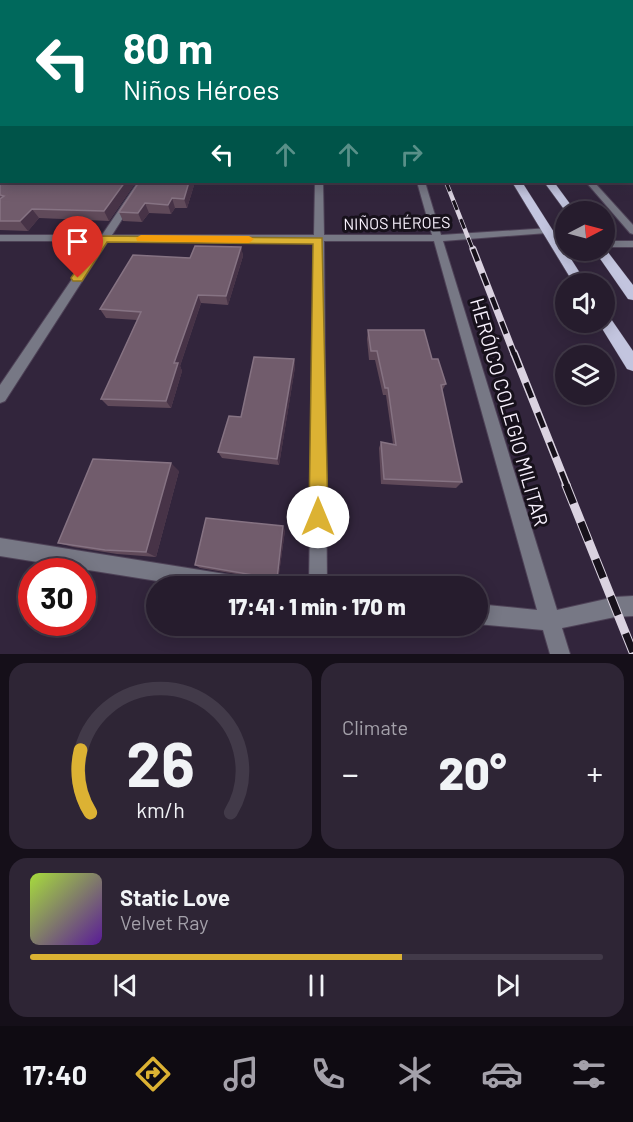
<!DOCTYPE html>
<meta charset="utf-8">
<style>
body{margin:0;font-family:Barlow,sans-serif;background:#2e2535;color:#f1f3f6;height:100vh;display:flex;flex-direction:column;font-size:22px;white-space:nowrap}
*{box-sizing:border-box;margin:0}
p{font-size:20px;color:#a4a1aa}
.icon{flex:none;width:33px;height:33px;fill:none;stroke:currentColor;stroke-width:2;stroke-linecap:round;stroke-linejoin:round}
.map{position:relative;height:654px;overflow:hidden}
.panel{display:flex;flex-direction:column;gap:9px;padding:9px;background:#150f19;flex:1}
.panel>*{flex:none}
.hud{position:absolute;left:0px;top:0px;width:633px;height:183px;box-shadow:0 3px 15px #0003,0 0 0 2px #423a49;background:#00695c;color:#fff;overflow:hidden}
.needle{width:39px;rotate:84deg}
.buttons{position:absolute;left:555px;top:201px;display:grid;gap:12px}
.buttons a{display:grid;place-items:center;width:60px;height:60px;border-radius:50%;background:#261c2d;box-shadow:0 3px 15px #0003,0 0 0 2px #423a49;font-size:30px}
.speed{position:absolute;left:18px;top:558px;display:flex;gap:12px;font-size:30px;font-weight:700;text-align:center}
.speed>*{display:grid;place-content:center;width:78px;height:78px;border-radius:50%;background:#261c2d;box-shadow:0 3px 15px #0003,0 0 0 2px #423a49;line-height:1}
.speed .limit{border:9px solid #d22;background:#fff;color:#111}
.pin{position:absolute;display:grid;place-items:center;width:51px;height:51px;color:#fff;margin:-62px -26px;border-radius:50% 50% 50% 0;rotate:-45deg;box-shadow:0 0 6px #0007}
.pin .icon{rotate:45deg}
.me{position:absolute;width:66px;margin:-33px;rotate:0deg;stroke-linejoin:round;filter:drop-shadow(0 0 4px #0008)}
.turn{display:flex;align-items:center;gap:21px;height:126px;padding:0 24px;font-size:27px}
.turn .icon{width:78px;height:78px;stroke-width:2.5}
.turn b{display:block;font-size:42px;line-height:51px}
.lanes{display:flex;align-items:center;height:57px;padding:0 24px;background:#0003;justify-content:center;gap:30px;direction:ltr}
.lanes .off{opacity:.35}
.big{font-size:45px;font-weight:800;line-height:1.1}
.panel .card{flex:1;display:flex;flex-direction:column;justify-content:center;gap:9px;min-width:0;padding:0 21px;border-radius:18px;background:#2e2535}
.panel .dial{align-items:center;gap:0}
.dial svg{height:156px;overflow:visible;fill:none;stroke:#423a49;stroke-width:7;stroke-linecap:round;text-anchor:middle}
.dial text{fill:#f1f3f6;stroke:none}
.song{display:flex;align-items:center;gap:18px}
.cover{width:72px;height:72px;border-radius:9px;background:linear-gradient(135deg,hsl(80 70% 55%),hsl(270 70% 35%))}
.played{height:6px;border-radius:3px;background:linear-gradient(90deg,#dcb233 65%,#423a49 65%)}
.keys{display:flex;justify-content:space-around;direction:ltr}
.heat{display:flex;justify-content:space-between;align-items:center;font-size:33px;direction:ltr}
.panel .tiles{flex:1;display:grid;gap:9px;grid-template-columns:1fr 1fr}
.card:last-child{grid-column:span 2}
.trip{position:absolute;left:146px;top:576px;width:342px;height:60px;border-radius:30px;background:#261c2d;box-shadow:0 3px 15px #0003,0 0 0 2px #423a49;font-weight:800;line-height:60px;text-align:center}
.dock{display:flex;height:96px;justify-content:space-around;align-items:center;background:#0f0b12;color:#a4a1aa}
.dock .icon{width:42px;height:42px}
.dock .selected{color:#dcb233}
.dock b{font-size:27px;color:#f1f3f6}
.map>svg:first-child{display:block}
.lines{fill:none;stroke-linecap:round;stroke-linejoin:round}
.minor-casing{stroke:#4e4257;stroke-width:2}
.primary-casing{stroke:#4e4257;stroke-width:1}
.minor{fill:#777885;fill-rule:evenodd}
.primary{fill:#c3c5df;fill-rule:evenodd}
.rail-far3-casing{stroke:#dad2e0;stroke-width:4.5}
.rail-far2-casing{stroke:#dad2e0;stroke-width:7}
.rail-far1-casing{stroke:#dad2e0;stroke-width:8}
.rail-casing{stroke:#dad2e0;stroke-width:9}
.rail-far3{stroke:#17111b;stroke-width:3;stroke-dasharray:10;stroke-linecap:butt}
.rail-far2{stroke:#17111b;stroke-width:4.5;stroke-dasharray:13;stroke-linecap:butt}
.rail-far1{stroke:#17111b;stroke-width:5;stroke-dasharray:16;stroke-linecap:butt}
.rail{stroke:#17111b;stroke-width:7;stroke-dasharray:20;stroke-linecap:butt}
.wall{fill:#604a5a}
.shaded-wall{fill:#473347}
.building{fill:#715c6c;stroke:#867383;stroke-width:1.5}
.route{fill:#dcb233;stroke:#8f7421;stroke-width:1.5}
.slow{fill:#f59e0b}
.labels{text-anchor:middle;stroke-width:6;stroke-linejoin:round;paint-order:stroke}
.street-label{font-size:16px;fill:#f9f2fe;stroke:#17111b}
.near-street-label{font-size:20px;fill:#f9f2fe;stroke:#17111b}
</style>
<div class="map">
<svg width="633" height="654" viewBox="0 0 633 654">
<rect width="100%" height="100%" fill="#32253c"/>
<g class="lines">
<defs>
<path id="minor" d="M138 182H146L112 235H314L315 182H323L324 235H432L417 182H425L441 235 550 228V232L547 233 443 241 557 610 615 597 633 596V616L615 617 562 628 570 654H550L543 630 477 624V604L537 610 434 241H324L327 586H309L314 241H108L5 401 0 403V385L98 241H0V235H102Z
M586 182H594L633 225V234L630 233Z
M604 241H633V247H604Z
M0 538 244 577 251 579 253 586H189L0 556Z"/>
<path id="primary" d="M512 182H522L587 284H574Z
M544 182H554L576 212H566Z
M604 247 633 285V300L628 299 594 250H604Z
M604 315 609 316 633 351V371L627 369 598 322H604Z"/>
</defs>
<use href="#minor" class="minor-casing"/>
<use href="#primary" class="primary-casing"/>
<use href="#minor" class="minor"/>
<use href="#primary" class="primary"/>
<defs>
<path id="rail-far3" d="M446 182 473 250"/>
<path id="rail-far2" d="M473 249 514 354"/>
<path id="rail-far1" d="M514 353 567 486"/>
<path id="rail" d="M566 485 633 652"/>
</defs>
<use href="#rail-far3" class="rail-far3-casing"/>
<use href="#rail-far2" class="rail-far2-casing"/>
<use href="#rail-far1" class="rail-far1-casing"/>
<use href="#rail" class="rail-casing"/>
<use href="#rail-far3" class="rail-far3"/>
<use href="#rail-far2" class="rail-far2"/>
<use href="#rail-far1" class="rail-far1"/>
<use href="#rail" class="rail"/>
</g>
<path class="wall" d="M632 124H633V152L632 150Z
M0 162 136 182 109 221 39 218 28 231 0 230Z
M195 182 187 208H175L171 214 149 213 142 222 123 221 119 212Z
M241 247 243 256 228 305 201 303 180 366 182 371 171 408 108 406 101 399 137 320 106 318 100 309 190 258Z
M368 330 432 359 446 384 442 391 462 482 456 488 381 484 379 448 381 442 393 444 386 395H383L375 360H369L367 339Z
M294 359 295 367 279 465 222 458 218 452 241 417Z
M179 471 156 557 117 554 73 547 58 543Z
M285 530 278 581 200 568 195 565Z"/>
<path class="shaded-wall" d="M125 182H136L109 221 104 211Z
M189 182H195L187 208 184 199Z
M172 198 175 208 171 214 168 205Z
M145 203 149 213 142 222 138 213Z
M32 209 39 218 28 231 20 221Z
M241 247 243 256 228 305 226 296Z
M198 295 201 303 180 366 182 371 171 408 166 401 174 363Z
M294 359 295 367 279 465 277 459Z
M171 463 179 471 156 557 146 552Z
M283 526 285 530 278 581 277 579Z"/>
<path class="building" d="M0 105H2V140L0 139Z
M632 124H633V135L632 134Z
M0 162H2V182H125L104 211 32 209 20 221H0V199L4 196 0 195Z
M139 182H189L184 199 172 198 168 205 145 203 138 213 119 212Z
M195 246 241 247 226 296 198 295 174 363H178L166 401 101 399 141 312 100 309 133 255 190 258Z
M368 330H424L432 359H438L446 384 441 385 462 482 384 479 381 442 396 445 388 388H385L377 351H371Z
M254 357 294 359 277 459 218 452 229 416 241 417Z
M93 459 171 463 146 552 105 550 58 543Z
M206 518 283 526 277 579 195 565Z"/>
<linearGradient id="sky" x2="0" y2="1"><stop stop-color="#1c1421"/><stop offset="0.54" stop-color="#494661"/><stop offset="1" stop-color="#494661" stop-opacity="0"/></linearGradient>
<rect width="633" height="196" fill="url(#sky)"/>
<path class="route" d="M100 236 322 238 328 517 325 524 318 527 312 524 309 517 313 244 107 242 82 281H73L71 278Z"/>
<path class="slow" d="M141 235 249 236 254 239 249 243 137 241 136 238Z"/>
<g class="labels">
<g class="street-label">
<text transform="translate(397 223) rotate(-1)" y="6">NIÑOS HÉROES</text>
</g>
<g class="near-street-label">
<text transform="translate(509 412) rotate(74)" y="7">HERÓICO COLEGIO MILITAR</text>
</g>
</g>
</svg>
<div class="buttons">
<a><svg class="needle" viewBox="-14 -14 28 28"><path d="M0-13l5 13h-10z" fill="#e53935"/><path d="M0 13l5-13h-10z" fill="#a4a1aa"/></svg></a>
<a><svg class="icon" aria-label="sound" viewBox="0 0 24 24"><path d="M4 9h4l5-4v14l-5-4H4zM17 9q2 3 0 6"/></svg></a>
<a><svg class="icon" aria-label="layers" viewBox="0 0 24 24"><path d="M12 4l9 5-9 5-9-5zM3 14l9 5 9-5"/></svg></a>
</div>
<div class="speed"><div class="limit">30</div></div>
<div class="pin" style="left:78px;top:278px;background:#d93025"><svg class="icon" aria-label="arrive" viewBox="0 0 24 24"><path d="M6 21V4h12l-3 4 3 4H6"/></svg></div>
<svg class="me" style="left:318px;top:517px" viewBox="-20 -20 40 40"><circle r="19" fill="#fff"/><path d="M0-13L10 11 0 6-10 11z" fill="#dcb233"/></svg>
<div class="trip">17:41 · 1 min · 170 m</div>
<div class="hud">
<div class="turn"><svg class="icon" aria-label="left" viewBox="0 0 24 24"><path d="M17 20v-9H6M10 6l-5 5 5 5"/></svg><div><b>80 m</b>Niños Héroes</div></div>
<div class="lanes"><svg class="icon" aria-label="left" viewBox="0 0 24 24"><path d="M17 20v-9H6M10 6l-5 5 5 5"/></svg><svg class="icon off" aria-label="ahead" viewBox="0 0 24 24"><path d="M12 20V5M6 11l6-6 6 6"/></svg><svg class="icon off" aria-label="ahead" viewBox="0 0 24 24"><path d="M12 20V5M6 11l6-6 6 6"/></svg><svg class="icon off" aria-label="right" viewBox="0 0 24 24"><path d="M7 20v-9h11M14 6l5 5-5 5"/></svg></div>
</div>
</div>
<section class="panel">
<div class="tiles">
<div class="card dial"><svg viewBox="0 0 100 80">
<path d="M14 69A42 42 0 1 1 86 69"/>
<path d="M14 69A42 42 0 0 1 9 37" stroke="#dcb233"/>
<text x="50" y="56" font-size="32" font-weight="700">26</text>
<text x="50" y="72" font-size="11">km/h</text>
</svg></div>
<div class="card"><p>Climate</p>
<div class="heat"><a>−</a><b class="big">20°</b><a>+</a></div>
</div>
<div class="card">
<div class="song"><i class="cover"></i><div><b>Static Love</b><p>Velvet Ray</p></div></div>
<div class="played"></div>
<div class="keys"><svg class="icon" aria-label="previous" viewBox="0 0 24 24"><path d="M18 5L8 12l10 7zM5 5v14"/></svg><svg class="icon" aria-label="pause" viewBox="0 0 24 24"><path d="M8 5v14M16 5v14"/></svg><svg class="icon" aria-label="next" viewBox="0 0 24 24"><path d="M6 5l10 7-10 7zM19 5v14"/></svg></div>
</div>
</div>
</section>
<nav class="dock">
<b>17:40</b>
<svg class="icon selected" aria-label="directions" viewBox="0 0 24 24"><path d="M12 3l9 9-9 9-9-9zM9 14v-3h6M13 9l2 2-2 2"/></svg>
<svg class="icon" aria-label="music" viewBox="0 0 24 24"><path d="M9 18V5l10-2v13"/><circle cx="6" cy="18" r="3"/><circle cx="16" cy="16" r="3"/></svg>
<svg class="icon" aria-label="phone" viewBox="0 0 24 24"><path d="M5 4h4l2 5-3 2q2 4 5 5l2-3 5 2v4C11 20 4 13 5 4z"/></svg>
<svg class="icon" aria-label="climate" viewBox="0 0 24 24"><path d="M12 3v18M4 7l16 10M4 17L20 7"/></svg>
<svg class="icon" aria-label="car" viewBox="0 0 24 24"><path d="M5 17H2v-5l4-1 3-4h7l3 4 3 1v5h-3M9 17h6M6 11h13"/><circle cx="7" cy="17" r="2"/><circle cx="17" cy="17" r="2"/></svg>
<svg class="icon" aria-label="filters" viewBox="0 0 24 24"><path d="M4 7h16M4 17h16"/><circle cx="9" cy="7" r="2"/><circle cx="15" cy="17" r="2"/></svg>
</nav>
